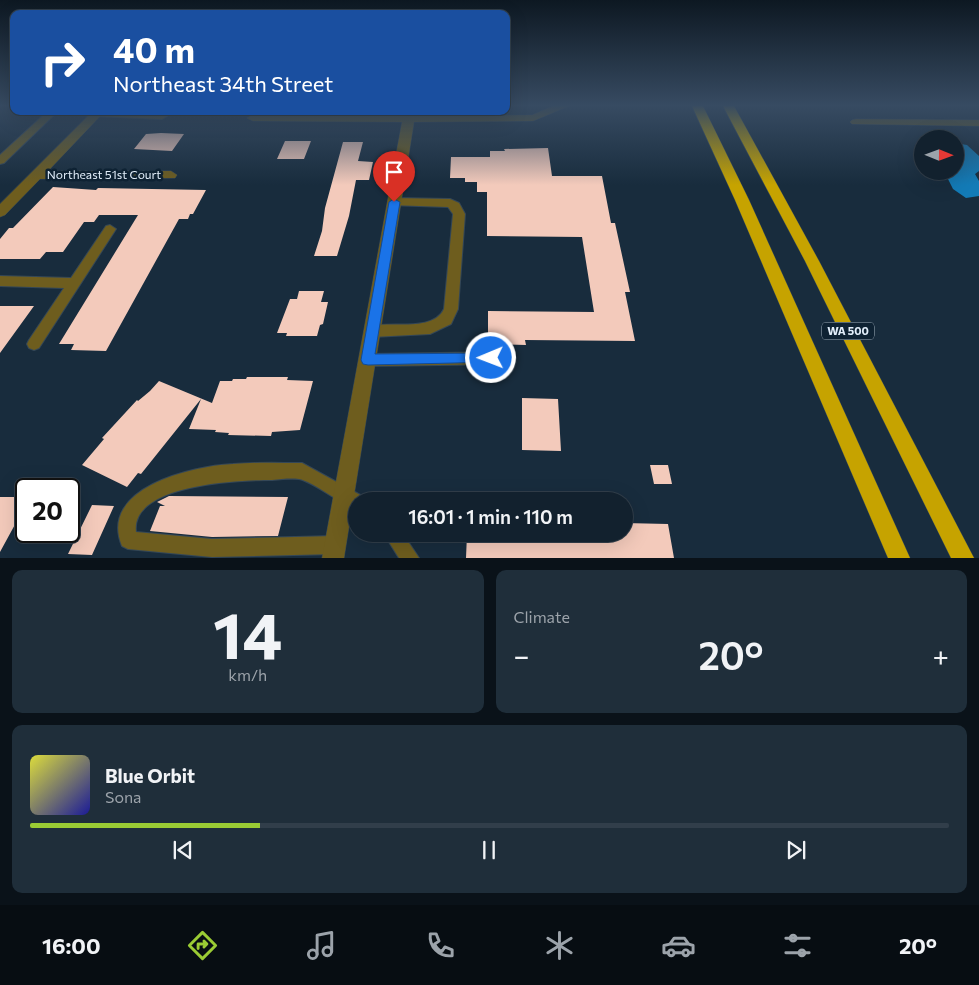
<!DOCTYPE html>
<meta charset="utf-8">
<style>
body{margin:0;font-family:Commissioner,sans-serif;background:#1f2e3a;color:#f1f3f6;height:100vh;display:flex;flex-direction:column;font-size:19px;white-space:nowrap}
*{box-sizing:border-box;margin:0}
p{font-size:16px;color:#9ca3aa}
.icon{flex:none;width:28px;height:28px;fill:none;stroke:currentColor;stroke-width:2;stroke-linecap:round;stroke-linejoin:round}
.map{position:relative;height:558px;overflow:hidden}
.side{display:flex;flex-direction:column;gap:12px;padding:12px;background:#0a1219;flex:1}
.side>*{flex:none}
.guide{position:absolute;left:10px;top:10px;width:500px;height:105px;border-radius:10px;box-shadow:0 5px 20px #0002,0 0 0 1px #313e4a;background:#1a4fa0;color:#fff;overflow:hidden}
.needle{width:32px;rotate:91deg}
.controls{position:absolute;left:914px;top:130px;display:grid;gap:10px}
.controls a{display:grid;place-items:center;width:50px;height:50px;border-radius:50%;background:#12212e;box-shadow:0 5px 20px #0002,0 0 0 1px #313e4a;font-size:25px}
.speed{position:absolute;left:15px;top:478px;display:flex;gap:10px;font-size:25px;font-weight:700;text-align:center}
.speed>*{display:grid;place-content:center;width:65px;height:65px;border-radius:50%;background:#12212e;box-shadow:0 5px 20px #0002,0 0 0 1px #313e4a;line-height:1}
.speed .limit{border:2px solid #111;border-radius:8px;background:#fff;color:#111}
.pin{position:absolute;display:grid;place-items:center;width:42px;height:42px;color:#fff;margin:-51px -21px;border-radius:50% 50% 50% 0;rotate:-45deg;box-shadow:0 0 5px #0007}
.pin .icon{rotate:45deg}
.me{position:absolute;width:55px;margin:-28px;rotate:269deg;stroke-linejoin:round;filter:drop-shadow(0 0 4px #0008)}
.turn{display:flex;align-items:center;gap:18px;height:105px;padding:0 20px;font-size:22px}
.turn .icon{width:65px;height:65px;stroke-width:2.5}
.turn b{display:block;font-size:35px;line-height:42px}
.big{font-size:38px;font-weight:600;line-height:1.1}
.side .tile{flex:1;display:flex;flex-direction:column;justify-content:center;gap:8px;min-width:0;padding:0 18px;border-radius:10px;background:#1f2e3a}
.side .dial{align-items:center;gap:0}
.dial b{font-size:65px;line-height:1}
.song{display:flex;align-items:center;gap:15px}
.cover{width:60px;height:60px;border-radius:8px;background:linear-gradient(135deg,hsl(60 70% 55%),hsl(240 70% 35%))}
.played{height:5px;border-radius:2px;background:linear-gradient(90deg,#9acb34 25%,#313e4a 25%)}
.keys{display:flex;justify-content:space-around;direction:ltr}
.heat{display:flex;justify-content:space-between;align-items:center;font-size:28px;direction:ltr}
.side .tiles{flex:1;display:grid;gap:12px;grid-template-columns:1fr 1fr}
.tile:last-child{grid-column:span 2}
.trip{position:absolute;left:348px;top:492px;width:285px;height:50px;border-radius:25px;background:#12212e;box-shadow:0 5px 20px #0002,0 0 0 1px #313e4a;font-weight:600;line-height:50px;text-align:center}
.tab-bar{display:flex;height:80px;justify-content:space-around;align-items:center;background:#070d12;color:#9ca3aa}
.tab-bar .icon{width:35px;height:35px}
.tab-bar .current{color:#9acb34}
.tab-bar b{font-size:22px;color:#f1f3f6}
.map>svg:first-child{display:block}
.water{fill:#137bb7}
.building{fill:#f3cabb}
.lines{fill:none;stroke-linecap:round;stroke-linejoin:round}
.lane-casing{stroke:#344757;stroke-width:2}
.street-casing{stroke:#344757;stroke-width:1}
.highway-casing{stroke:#344757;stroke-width:1}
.lane{fill:#6e5d1e;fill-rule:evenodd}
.street{fill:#6e5d1e;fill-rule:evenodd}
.highway{fill:#c6a300;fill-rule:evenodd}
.route{fill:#1a73e8;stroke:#114b97}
.labels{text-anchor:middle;stroke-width:5;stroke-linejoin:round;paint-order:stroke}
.shield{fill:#0e2233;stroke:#a2b1be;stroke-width:1}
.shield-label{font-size:11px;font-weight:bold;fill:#e2eefa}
.street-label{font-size:12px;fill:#e2eefa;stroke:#0e2233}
</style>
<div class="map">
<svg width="979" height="558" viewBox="0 0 979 558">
<rect width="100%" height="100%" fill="#182c3d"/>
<path class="water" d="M955 143 967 145 979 156V171L975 174 979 181V196L966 198 953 189 944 171H955Z"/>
<path class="building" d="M161 133 184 134 172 151 134 149 146 134Z
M285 141H311L304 159H277Z
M343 142H363L358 161 373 162 369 180H356L349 216 337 256H314L322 231 325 208Z
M548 148 552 176H602L611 223H615L630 292H625L635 341 525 340 526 345 488 344V311L594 312 582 237 487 236V192H477V182H465V178H450L451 157H490V151H505L504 149Z
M53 187 96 190 98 188 206 190 193 214H190L188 219H179L106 351 71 350 74 344H59L138 215H99L94 222H84L63 252H46L40 259H0V239L9 228H13Z
M299 291H324L321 302H328L323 324 320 325 317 336H286L287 333H277L290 299H297Z
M0 306H34L0 353Z
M247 377H288L287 380 313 381 300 430 272 432 271 436 228 435 229 433 215 432 216 430 189 429 201 399 141 474 138 473 127 487 82 465 104 439 102 438 137 400 138 401 150 391 159 381 212 403 220 381H232L233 379H246Z
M522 398 558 399 561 451 522 450Z
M650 465H668L672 484H654Z
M169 496 288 497 278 536 212 537 150 531 160 506H165L157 502Z
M0 497H24L18 508H24L0 552Z
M92 505 114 506 92 555 68 554Z
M624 523 668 524 674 558H466L467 534H624Z"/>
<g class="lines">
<defs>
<path id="lane" d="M48 111H58L4 163 0 164V155Z
M98 111 162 113 167 116 162 119 94 116V112Z
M394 198 450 199 459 203 465 214 458 309 451 324 430 334 372 337 367 335 365 331 367 327C389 320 433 333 444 309L453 214 448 207 390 205 388 202Z
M110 225 116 229 39 348 34 350 29 348 27 344 29 340 64 288 0 286V276L71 278 106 226Z
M509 352 514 354 516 358 514 362 509 364 368 366 363 364 361 360 363 356 368 354Z
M302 463 362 496 364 501H356V510C341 504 312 481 299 479 291 478 281 479 272 480 240 480 130 484 136 532L212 539 335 536 341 539 344 545 341 551 335 554 212 557 128 549 122 546C98 488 192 466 233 464 256 462 279 463 302 463Z
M384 534H403L419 558H399Z"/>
<path id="street" d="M553 106H569L533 121 414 122 344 558H322L402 122 253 121 247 118 253 115 404 116V111H416L415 116 532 115Z
M93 111H105L48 171H171L177 175 175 178 40 179 5 215 0 217V204Z
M856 119 979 120V126L852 124 850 122 852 120Z"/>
<path id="highway" d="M692 106H703L749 200 910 558H888L735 200Z
M723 106H734L819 261 974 558H951L805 261Z"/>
</defs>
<use href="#lane" class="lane-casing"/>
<use href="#street" class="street-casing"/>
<use href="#highway" class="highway-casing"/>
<use href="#lane" class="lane"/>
<use href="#street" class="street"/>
<use href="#highway" class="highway"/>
</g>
<linearGradient id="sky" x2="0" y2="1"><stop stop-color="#0d1822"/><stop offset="0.57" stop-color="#374b62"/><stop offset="1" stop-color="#374b62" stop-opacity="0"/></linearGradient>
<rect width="979" height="185" fill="url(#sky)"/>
<path class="route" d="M394 199 400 202 375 354 491 353 496 354 498 358 496 362 368 365 363 364 361 360 389 202Z"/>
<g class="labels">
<rect class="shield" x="822" y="322.5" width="52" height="17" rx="4"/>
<g class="shield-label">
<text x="848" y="335">WA 500</text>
</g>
<g class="street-label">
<text x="104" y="179">Northeast 51st Court</text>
</g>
</g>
</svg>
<div class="controls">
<a><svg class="needle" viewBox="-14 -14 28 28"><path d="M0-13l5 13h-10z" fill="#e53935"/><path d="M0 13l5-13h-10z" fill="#9ca3aa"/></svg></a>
</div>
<div class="speed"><div class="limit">20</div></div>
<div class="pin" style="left:394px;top:202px;background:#d93025"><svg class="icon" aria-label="arrive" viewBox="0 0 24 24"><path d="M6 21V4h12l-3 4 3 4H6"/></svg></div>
<svg class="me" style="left:491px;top:358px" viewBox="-20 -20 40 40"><circle r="17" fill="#1a73e8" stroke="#fff" stroke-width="3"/><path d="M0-11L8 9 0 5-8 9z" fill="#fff"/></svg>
<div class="trip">16:01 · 1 min · 110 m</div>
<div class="guide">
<div class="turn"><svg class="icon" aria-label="right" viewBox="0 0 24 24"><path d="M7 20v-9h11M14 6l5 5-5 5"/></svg><div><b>40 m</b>Northeast 34th Street</div></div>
</div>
</div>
<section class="side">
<div class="tiles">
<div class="tile dial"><b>14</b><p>km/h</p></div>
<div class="tile"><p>Climate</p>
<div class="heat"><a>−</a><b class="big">20°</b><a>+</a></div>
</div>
<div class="tile">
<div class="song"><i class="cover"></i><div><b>Blue Orbit</b><p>Sona</p></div></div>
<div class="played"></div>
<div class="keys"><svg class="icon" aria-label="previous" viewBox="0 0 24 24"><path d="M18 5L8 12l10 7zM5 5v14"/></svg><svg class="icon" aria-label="pause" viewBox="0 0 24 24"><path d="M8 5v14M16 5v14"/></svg><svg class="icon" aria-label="next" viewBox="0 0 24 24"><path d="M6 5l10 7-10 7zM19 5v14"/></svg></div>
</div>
</div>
</section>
<nav class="tab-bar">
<b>16:00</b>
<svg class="icon current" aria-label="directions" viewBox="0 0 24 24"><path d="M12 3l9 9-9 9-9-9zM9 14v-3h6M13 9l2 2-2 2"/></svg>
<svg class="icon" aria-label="music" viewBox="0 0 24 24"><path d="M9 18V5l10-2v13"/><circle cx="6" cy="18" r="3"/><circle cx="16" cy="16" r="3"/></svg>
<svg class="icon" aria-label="phone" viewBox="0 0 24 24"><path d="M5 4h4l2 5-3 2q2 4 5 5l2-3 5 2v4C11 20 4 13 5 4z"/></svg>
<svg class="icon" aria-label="climate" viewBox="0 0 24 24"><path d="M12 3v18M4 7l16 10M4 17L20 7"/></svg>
<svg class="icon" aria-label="car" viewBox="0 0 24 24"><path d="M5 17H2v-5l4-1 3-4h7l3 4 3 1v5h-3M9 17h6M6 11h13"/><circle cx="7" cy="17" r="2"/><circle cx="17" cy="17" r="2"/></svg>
<svg class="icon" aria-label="filters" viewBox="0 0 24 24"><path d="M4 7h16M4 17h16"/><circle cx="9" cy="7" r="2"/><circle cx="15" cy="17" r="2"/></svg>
<b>20°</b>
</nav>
